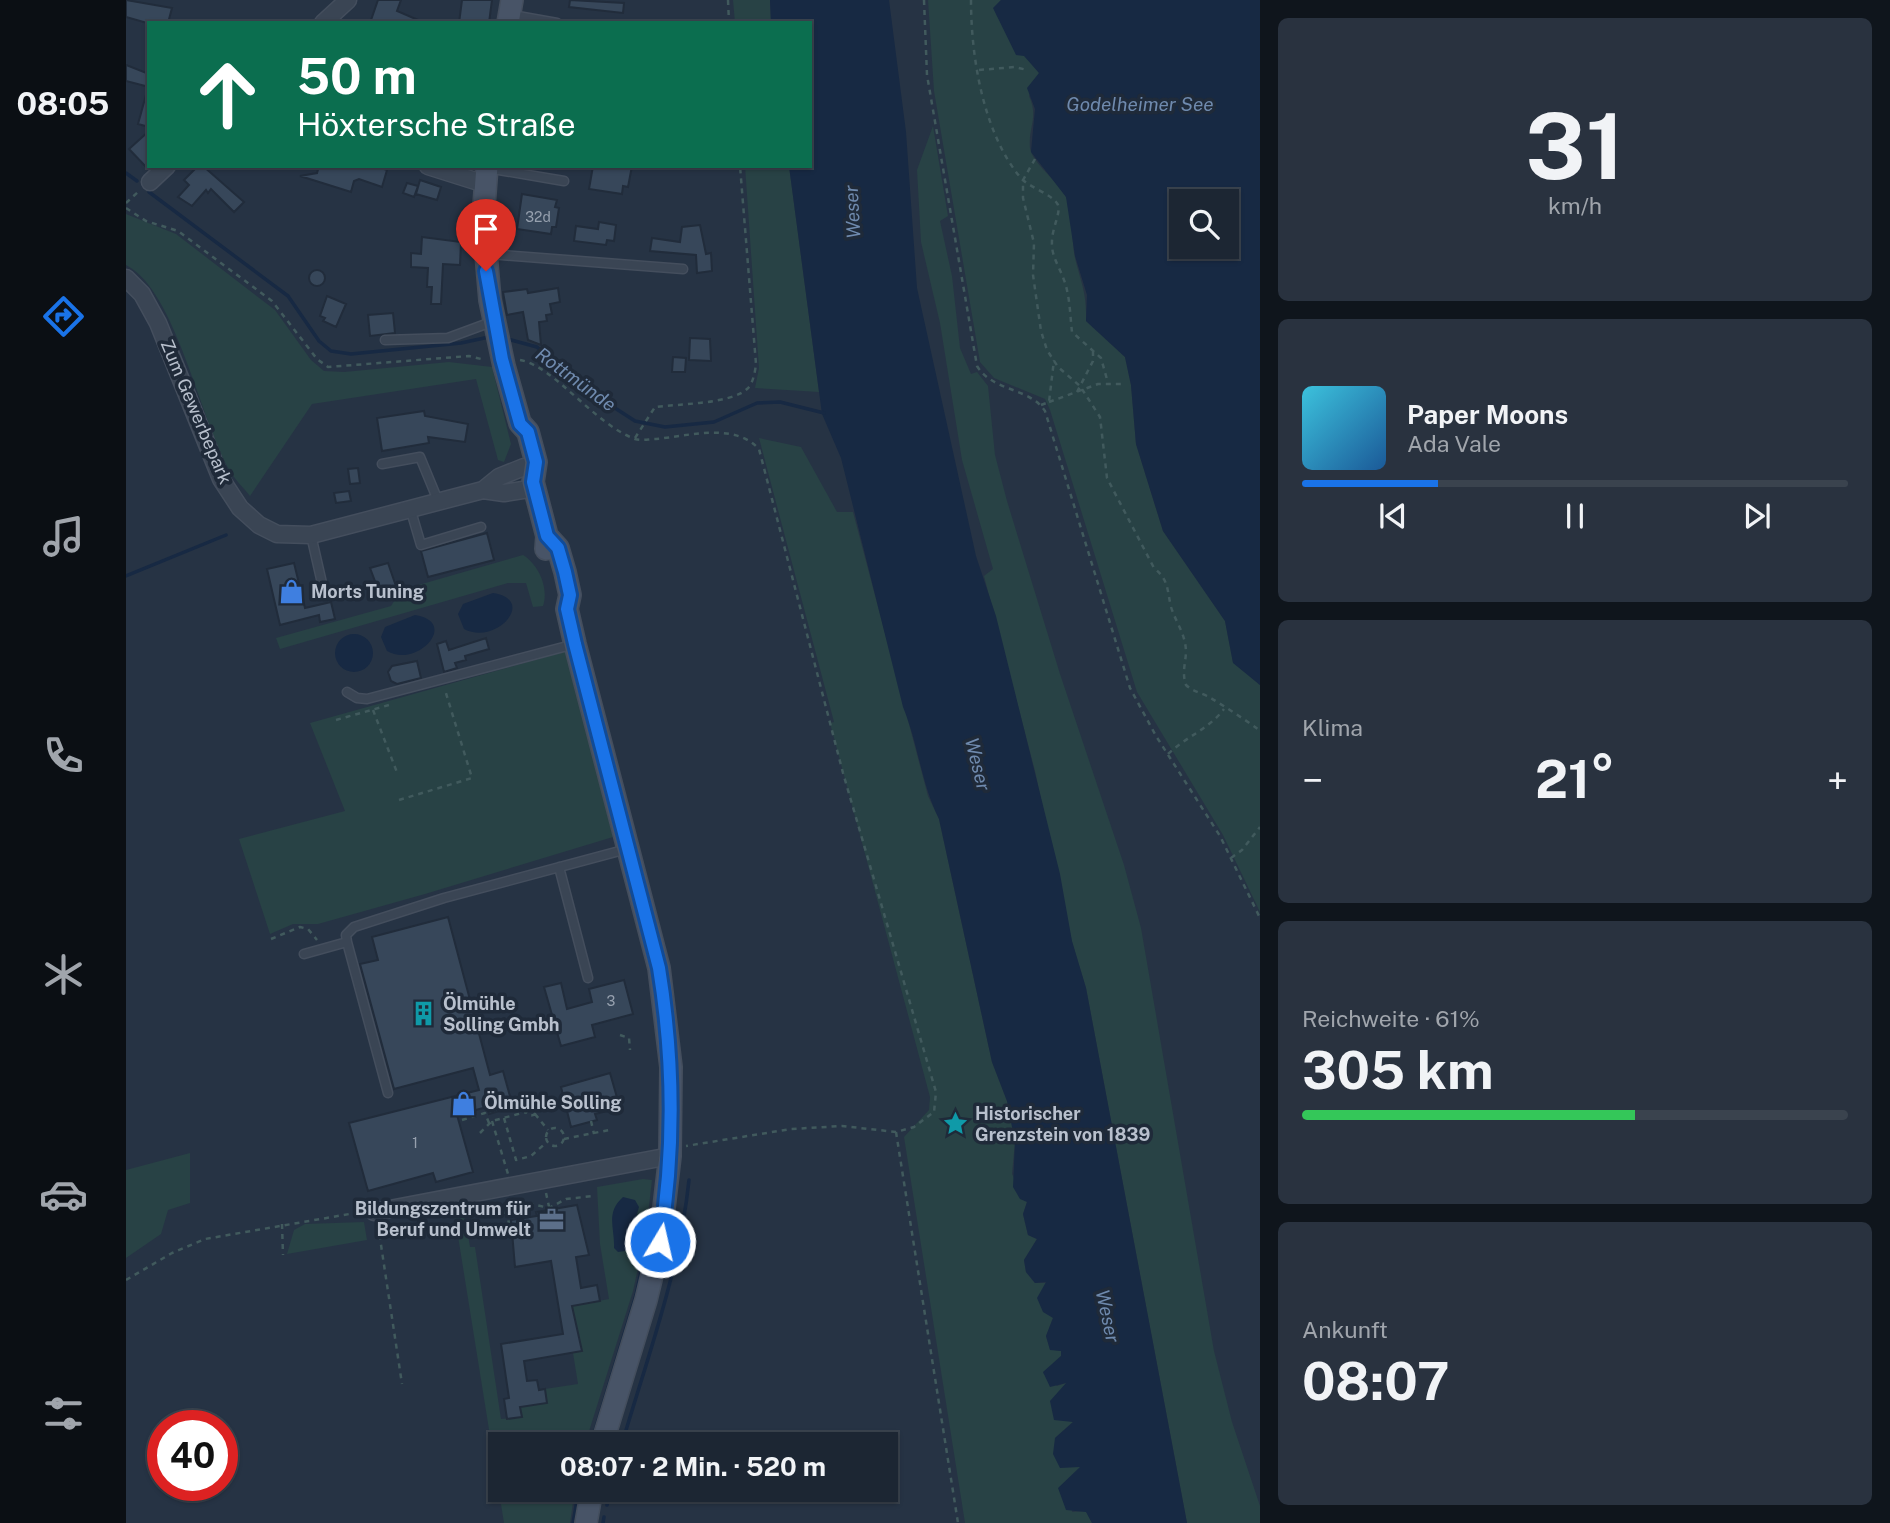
<!DOCTYPE html>
<html lang="de">
<meta charset="utf-8">
<style>
body{margin:0;font-family:"Public Sans",sans-serif;background:#29323f;color:#f1f3f6;height:100vh;display:flex;flex-direction:column;font-size:26px;white-space:nowrap}
*{box-sizing:border-box;margin:0}
p{font-size:23px;color:#a0a5ac}
.icon{flex:none;width:38px;height:38px;fill:none;stroke:currentColor;stroke-width:2;stroke-linecap:round;stroke-linejoin:round}
.map{position:relative;flex:1;overflow:hidden}
.sheet{display:flex;flex-direction:column;gap:18px;padding:18px;background:#0f151c;width:630px}
.sheet>*{flex:none}
.top-card{position:absolute;left:21px;top:21px;width:665px;height:147px;border-radius:0px;box-shadow:0 2px 5px #0004,0 0 0 2px #3a434e;background:#0b6e4f;color:#fff;overflow:hidden}
.fabs{position:absolute;left:1043px;top:189px;display:grid;gap:14px}
.fabs a{display:grid;place-items:center;width:70px;height:70px;border-radius:0px;background:#1c2633;box-shadow:0 2px 5px #0004,0 0 0 2px #3a434e;font-size:35px}
.speed{position:absolute;left:21px;top:1410px;display:flex;gap:14px;font-size:35px;font-weight:700;text-align:center}
.speed>*{display:grid;place-content:center;width:91px;height:91px;border-radius:50%;background:#1c2633;box-shadow:0 2px 5px #0004,0 0 0 2px #3a434e;line-height:1}
.speed .limit{border:10px solid #d22;background:#fff;color:#111}
.pin{position:absolute;display:grid;place-items:center;width:60px;height:60px;color:#fff;margin:-72px -30px;border-radius:50% 50% 50% 0;rotate:-45deg;box-shadow:0 0 7px #0007}
.pin .icon{rotate:45deg}
.me{position:absolute;width:77px;margin:-38px;rotate:9deg;stroke-linejoin:round;filter:drop-shadow(0 0 5px #0008)}
.turn{display:flex;align-items:center;gap:24px;height:147px;padding:0 35px;font-size:32px}
.turn .icon{width:91px;height:91px;stroke-width:2.5}
.turn b{display:block;font-size:49px;line-height:60px}
.big{font-size:52px;font-weight:700;line-height:1.1}
.sheet .tile{flex:1;display:flex;flex-direction:column;justify-content:center;gap:10px;min-width:0;padding:0 24px;border-radius:10px;background:#29323f}
.sheet .dial{align-items:center;gap:0}
.dial b{font-size:91px;line-height:1}
.song{display:flex;align-items:center;gap:21px}
.cover{width:84px;height:84px;border-radius:10px;background:linear-gradient(135deg,hsl(190 70% 55%),hsl(210 70% 35%))}
.played{height:7px;border-radius:4px;background:linear-gradient(90deg,#1a73e8 25%,#3a434e 25%)}
.keys{display:flex;justify-content:space-around;direction:ltr}
.heat{display:flex;justify-content:space-between;align-items:center;font-size:38px;direction:ltr}
.charge{height:10px;border-radius:5px;background:linear-gradient(90deg,#34c759 61%,#3a434e 0)}
.trip{position:absolute;left:362px;top:1432px;width:410px;height:70px;border-radius:0px;background:#1c2633;box-shadow:0 2px 5px #0004,0 0 0 2px #3a434e;font-weight:700;line-height:70px;text-align:center}
main{display:flex;flex:1;min-height:0}
.menu{display:flex;flex-direction:column;width:126px;justify-content:space-around;align-items:center;background:#0b0f14;color:#a0a5ac}
.menu .icon{width:49px;height:49px}
.menu .selected{color:#1a73e8}
.menu b{font-size:32px;color:#f1f3f6}
.map>svg:first-child{display:block}
.green{fill:#284245}
.water{fill:#172943;fill-rule:evenodd}
.lines{fill:none;stroke-linecap:round;stroke-linejoin:round}
.stream{stroke:#172943;stroke-width:3.5}
.building{fill:#37475a;stroke:#212c3b;stroke-width:2}
.lane-casing{stroke:#444e5d;stroke-width:11}
.street-casing{stroke:#444e5d;stroke-width:19}
.secondary-casing{stroke:#444e5d;stroke-width:24}
.path{stroke:#415a5d;stroke-width:2.5;stroke-dasharray:5 5;stroke-linecap:butt}
.lane{stroke:#3a4554;stroke-width:8}
.street{stroke:#3a4554;stroke-width:16}
.secondary{stroke:#485467;stroke-width:21}
.route-casing{stroke:#114b97;stroke-width:18}
.route{stroke:#1a73e8;stroke-width:12}
.labels{text-anchor:middle;stroke-width:7;stroke-linejoin:round;paint-order:stroke}
.number-label{font-size:14px;fill:#96a0ae}
.street-label{font-size:18px;fill:#b8c0cd;stroke:#1f2a39}
.poi-label{font-size:18px;font-weight:bold;fill:#b8c0cd;stroke:#1f2a39;text-anchor:start}
.water-label{font-size:19px;font-style:italic;fill:#6f8aae;stroke:#1f2a39}
</style>
<main>
<nav class="menu">
<b>08:05</b>
<svg class="icon selected" aria-label="directions" viewBox="0 0 24 24"><path d="M12 3l9 9-9 9-9-9zM9 14v-3h6M13 9l2 2-2 2"/></svg>
<svg class="icon" aria-label="music" viewBox="0 0 24 24"><path d="M9 18V5l10-2v13"/><circle cx="6" cy="18" r="3"/><circle cx="16" cy="16" r="3"/></svg>
<svg class="icon" aria-label="phone" viewBox="0 0 24 24"><path d="M5 4h4l2 5-3 2q2 4 5 5l2-3 5 2v4C11 20 4 13 5 4z"/></svg>
<svg class="icon" aria-label="climate" viewBox="0 0 24 24"><path d="M12 3v18M4 7l16 10M4 17L20 7"/></svg>
<svg class="icon" aria-label="car" viewBox="0 0 24 24"><path d="M5 17H2v-5l4-1 3-4h7l3 4 3 1v5h-3M9 17h6M6 11h13"/><circle cx="7" cy="17" r="2"/><circle cx="17" cy="17" r="2"/></svg>
<svg class="icon" aria-label="filters" viewBox="0 0 24 24"><path d="M4 7h16M4 17h16"/><circle cx="9" cy="7" r="2"/><circle cx="15" cy="17" r="2"/></svg>
</nav>
<div class="map">
<svg width="1134" height="1523" viewBox="0 0 1134 1523">
<rect width="100%" height="100%" fill="#263344"/>
<path class="green" d="M607 0H644L645 23H609Z
M802 0H875L868 8 871 16 913 73 903 96C913 118 902 127 904 148 906 163 931 180 939 195 948 213 945 238 949 258 955 283 961 293 960 321L999 357 1005 385 1010 444 1037 531 1099 621 1107 662 1134 685V912L1097 835 1011 692 924 410 919 399 868 378 854 362 808 91Z
M807 126 822 216 814 221 826 276 834 348 845 374 851 372 862 386 869 455 881 501 934 674 998 865 1015 928 1088 1351 1106 1422 1134 1506V1523H1061L960 988 946 942 909 771 858 576 867 569 836 460 814 323 795 242 791 170Z
M619 166H663L693 392 629 388 633 368Z
M0 214 50 234 149 310 185 360 198 371 218 372 323 362 366 367 385 444 378 462 372 460 350 379 186 404 124 496C118 488 109 480 104 471 74 421 50 290 0 265Z
M633 438 675 447 711 512H727L802 796 813 819 866 1062 881 1101 889 1142 886 1174 901 1202 897 1214 902 1235 911 1239 898 1260 900 1272 909 1283H920L927 1318 920 1336 924 1349 935 1351V1356L917 1373 931 1386 940 1383 947 1422 929 1438 954 1467 946 1512 960 1511 966 1523H839L778 1137 803 1110 804 1097 704 723 708 722Z
M397 555C413 565 423 588 417 606L407 607 400 583H382L154 649 150 638 265 606 275 590Z
M441 651 487 837 299 894 192 924H167L144 934 113 839 219 811 184 723Z
M64 1153V1203L42 1210 35 1234 0 1258V1170Z
M517 1179 526 1180 520 1232 507 1291 459 1444H374V1489H449L444 1523H378L327 1205 337 1204 344 1247H349L375 1419 396 1417 394 1407 419 1389 452 1384 447 1353 456 1351 446 1306 483 1299 474 1244 471 1187Z
M238 1222 241 1240 161 1254 168 1230 179 1224Z"/>
<path class="water" d="M644 0H763L780 132 791 288 850 556 870 616 934 874 946 941 960 988 1061 1523H966L960 1512 940 1510 932 1488 954 1467 934 1468 927 1454 929 1438 947 1422 928 1420 924 1401 940 1383 924 1387 917 1372 935 1356V1351L924 1350 920 1336 927 1318 917 1312 911 1298 920 1282 909 1283 900 1272 898 1260 911 1239 902 1235 897 1214 901 1202 894 1199 887 1187 889 1142 881 1101 866 1062 813 819C795 783 792 743 777 707L715 458 696 414 663 166H684V23H645Z
M875 0H1134V685L1107 663 1099 621 1037 531 1010 444 1005 385 999 357 960 321 961 295 949 256 940 197 905 152 909 109 901 88 913 73 898 56 890 55 867 8ZM1055 201H1101V247H1055Z
M367 593C412 600 369 646 338 629L332 614 337 604Z
M289 615C334 622 291 669 261 651L255 637 259 627Z
M209 653a19 19 0 1 1 38 0a19 19 0 1 1-38 0Z
M497 1197 509 1200 513 1207 507 1228V1245L499 1251 492 1252 488 1248C489 1228 479 1213 497 1197Z"/>
<g class="lines">
<path class="stream" d="M0 173 11 181
M23 192 162 296 193 341 205 351 225 354 335 343 363 337
M378 338 411 347 458 388 509 421 539 427 588 422 631 403 654 402 698 413
M0 576 100 535
M498 1437C523 1353 554 1268 563 1180
M465 1444 510 1295 526 1219
M481 1505 485 1489
M447 1523 453 1489
M477 1523 478 1517"/>
</g>
<path class="building" d="M0 0 46 8 42 23H21L0 17Z
M252 0H275L271 11 299 23H244Z
M336 0H366L363 23H333Z
M444 0 498 3 497 13 443 7Z
M0 65 23 74V87L0 81Z
M20 95 23 96V127L12 124Z
M23 131V169H22L3 149Z
M72 166H77L118 202 108 212 85 189 82 193 80 190 66 206 52 197 63 185 58 180Z
M193 166H249L261 170 256 187 233 179 228 181 225 192 174 176 191 173Z
M467 166H506L502 187 497 186 496 194 463 189Z
M294 180 315 187 311 200 290 194Z
M281 183 292 186 288 197 277 193Z
M396 194 431 200 429 207 433 208 430 227H426L425 234 391 229Z
M473 222 490 225 488 241 481 240 480 245 448 241 450 226 472 229Z
M574 225 580 254 585 253 586 271 571 273 570 255 524 251 526 238 554 242 556 227Z
M296 237 335 242 334 265 317 264 315 304H305L306 287H301L302 268 285 267V253L295 254Z
M183 278a8 8 0 1 1 16 0a8 8 0 1 1-16 0Z
M432 288 434 302 424 304 426 314 420 315 421 321 413 322 415 345 402 340 397 312 381 315 377 292 401 289 402 293Z
M201 296 220 304 210 327 197 321 199 318 194 316Z
M267 313 269 333 244 336 242 315Z
M564 338 584 339 585 361 563 360Z
M547 357 560 358 559 372H546Z
M298 411 299 416 342 424 339 442 302 437 303 443 256 451 251 418Z
M232 468 234 483 224 484 222 469Z
M223 491 225 501 210 503 208 493Z
M361 533 368 560 302 577 295 551Z
M168 563 179 608 205 602 209 619 194 622 193 615 154 625 141 569Z
M262 563 272 592 255 597 244 568Z
M360 638 363 649 339 656 340 660 329 663 331 668 318 672 311 644 320 641 323 650Z
M291 661 295 678 271 684 265 681 262 672 266 666Z
M322 917 364 1075 377 1071 387 1107 363 1114 361 1107 331 1115 347 1172 310 1182 307 1173 242 1191 223 1123 353 1090 347 1068 268 1089 234 964 252 960 246 937Z
M498 980 507 1014 466 1025 469 1037 435 1046 418 987 435 983 441 1009 466 1002 463 989Z
M484 1073 494 1108 469 1114 471 1120 445 1127 435 1087Z
M451 1205 463 1255 450 1257 455 1288 471 1285 474 1301 446 1306 456 1351 398 1361 401 1381 411 1380 413 1390 419 1389 421 1403 394 1407 396 1417 381 1419 378 1399 383 1398 375 1344 437 1334 425 1261 389 1267 385 1220 411 1216 410 1212Z"/>
<g class="lines">
<defs>
<path id="lane" d="M386 15 431 23
M361 168 438 181
M363 254 557 269
M259 340 322 338 368 321
M256 464 294 457 313 503
M285 511 295 545 355 527
M185 535 198 592
M221 692 231 698 241 699 449 644
M433 867 462 978
M178 954 221 942
M262 1093 221 942 220 935 228 927 318 898 501 849"/>
<path id="street" d="M197 23 222 0
M302 166 359 184
M24 182 41 166
M0 278 16 294 32 323 95 479 114 508 133 525 151 534 185 535 357 490 378 493 409 488
M357 490 373 477 398 467
M248 1212 544 1156"/>
<path id="secondary" d="M382 23 386 0
M361 166 357 219 364 300 378 366 394 423 402 432 410 462 407 482 421 536 420 549
M421 536 432 548 439 572 444 595 441 609 449 644 533 968 545 1067 544 1156 534 1242 520 1300 476 1444
M460 1523 466 1489"/>
</defs>
<use href="#lane" class="lane-casing"/>
<use href="#street" class="street-casing"/>
<use href="#secondary" class="secondary-casing"/>
<path class="path" d="M602 0 603 23
M798 0 801 75 851 366C867 392 903 387 919 411L1004 688 1030 736 1094 836 1134 918
M845 0C845 57 857 132 894 177 903 188 927 194 932 205 935 214 925 229 926 245 926 257 934 268 938 280 944 296 944 315 946 332L975 358 982 383
M853 70 889 67 901 70
M909 159 897 180V198L908 243 907 275 915 331 921 350 932 367 954 386 974 417 981 478 1028 568C1043 580 1041 590 1045 607 1050 623 1060 634 1060 653 1059 665 1056 674 1060 685 1066 691 1073 692 1081 696 1086 698 1132 728 1134 731
M0 203 13 191
M0 208 20 221 52 231 146 301 191 359 202 367 343 356 359 360
M394 360C428 366 468 424 509 439 515 441 523 439 530 439 563 436 608 422 633 449L717 773 810 1092 808 1112 788 1127 770 1132 716 1126 665 1129 560 1146
M951 392 967 361V347
M923 402 972 384H996
M915 405 923 402 928 360
M509 438 529 407C551 404 605 404 621 389 627 384 629 372 630 364L614 166
M247 710 272 775
M210 720 263 705
M1042 754C1061 736 1083 729 1098 709
M273 800 346 778 319 690
M1105 858 1116 850 1134 827
M145 939 174 927 182 929 191 940
M494 1035 503 1038 504 1050
M399.5 1110a5.5 5.5 0 1 1 11 0a5.5 5.5 0 1 1-11 0Z
M412 1108 439 1101
M409 1114 422 1130
M378 1118 390 1160 405 1156 421 1142
M336 1120 359 1113 363 1123
M366 1121 382 1174
M465 1121 468 1134
M420 1137a9 9 0 1 1 18 0a9 9 0 1 1-18 0Z
M770 1132 832 1523
M354 1133 366 1121 400 1112
M438 1139 483 1130
M420 1193 424 1211
M374 1214 406 1204 423 1208 440 1199 467 1196
M156 1224 157 1255
M252 1225 276 1384
M355 1232 383 1227 382 1214
M0 1280 46 1253 79 1239 235 1212"/>
<use href="#lane" class="lane"/>
<use href="#street" class="street"/>
<use href="#secondary" class="secondary"/>
</g>
<g class="lines">
<defs>
<path id="route" d="M360 271 376 359 394 424 402 432 410 462 407 482 421 536 432 548 439 572 444 595 441 609 449 644 533 968C548 1060 549 1150 534 1242"/>
</defs>
<use href="#route" class="route-casing"/>
<use href="#route" class="route"/>
</g>
<defs>
<symbol id="shop-bare" viewBox="-9 -9 18 18"><path d="M-5-2.5h2.3a2.7 3.5 0 0 1 5.4 0H5L5.5 6h-11ZM-1.5-2.5h3a1.5 2.3 0 0 0-3 0Z" fill="#3f7fe0" stroke="#1f2a39" stroke-width="2.5" paint-order="stroke"/></symbol>
<symbol id="building-bare" viewBox="-9 -9 18 18"><path d="M-4-6H4V6H1V3H-1V6H-4ZM-2.5-4.3h1.7v1.8h-1.7ZM.8-4.3h1.7v1.8H.8ZM-2.5-1h1.7V.8h-1.7ZM.8-1h1.7V.8H.8Z" fill="#0f9aa8" stroke="#1f2a39" stroke-width="2.5" paint-order="stroke"/></symbol>
<symbol id="sight-bare" viewBox="-9 -9 18 18"><path d="M0-6L1.8-2.2L6-1.7L2.9 1.2L3.7 5.4L0 3.3L-3.7 5.4L-2.9 1.2L-6-1.7L-1.8-2.2Z" fill="#0f9aa8" stroke="#1f2a39" stroke-width="2.5" paint-order="stroke"/></symbol>
<symbol id="office-bare" viewBox="-9 -9 18 18"><path d="M-6-3h4V-5.5h4V-3h4V5H-6ZM-1-4.5V-3h2v-1.5ZM-6 0V1H6V0Z" fill="#5c6f8a" stroke="#1f2a39" stroke-width="2.5" paint-order="stroke"/></symbol>
</defs>
<g fill-rule="evenodd">
<use href="#shop-bare" x="148" y="574" width="35" height="35"/>
<use href="#building-bare" x="280" y="996" width="35" height="35"/>
<use href="#shop-bare" x="320" y="1086" width="35" height="35"/>
<use href="#sight-bare" x="812" y="1106" width="35" height="35"/>
<use href="#office-bare" x="408" y="1202" width="35" height="35"/>
</g>
<g class="labels">
<g class="number-label">
<text x="412" y="222">32d</text>
<text x="485" y="1006">3</text>
<text x="289" y="1148">1</text>
</g>
<g class="street-label">
<text transform="translate(70 412) rotate(67)" y="6">Zum Gewerbepark</text>
</g>
<g class="poi-label">
<text x="185" y="598">Morts Tuning</text>
<text x="317" y="1010">Ölmühle<tspan x="317" dy="21">Solling Gmbh</tspan></text>
<text x="358" y="1109">Ölmühle Solling</text>
<text x="849" y="1120">Historischer<tspan x="849" dy="21">Grenzstein von 1839</tspan></text>
<text x="405" y="1215" text-anchor="end">Bildungszentrum für<tspan x="405" dy="21">Beruf und Umwelt</tspan></text>
</g>
<g class="water-label">
<text x="1014" y="111">Godelheimer See</text>
<text transform="translate(726 212) rotate(-93)" y="7">Weser</text>
<text transform="translate(450 379) rotate(36)" y="7">Rottmünde</text>
<text transform="translate(852 764) rotate(76)" y="7">Weser</text>
<text transform="translate(982 1316) rotate(78)" y="7">Weser</text>
</g>
</g>
</svg>
<div class="fabs">
<a><svg class="icon" aria-label="search" viewBox="0 0 24 24"><circle cx="10" cy="10" r="6"/><path d="M15 15l6 6"/></svg></a>
</div>
<div class="speed"><div class="limit">40</div></div>
<div class="pin" style="left:360px;top:271px;background:#d93025"><svg class="icon" aria-label="arrive" viewBox="0 0 24 24"><path d="M6 21V4h12l-3 4 3 4H6"/></svg></div>
<svg class="me" style="left:534px;top:1242px" viewBox="-20 -20 40 40"><circle r="17" fill="#1a73e8" stroke="#fff" stroke-width="3"/><path d="M0-11L8 9 0 5-8 9z" fill="#fff"/></svg>
<div class="trip">08:07 · 2 Min. · 520 m</div>
<div class="top-card">
<div class="turn"><svg class="icon" aria-label="ahead" viewBox="0 0 24 24"><path d="M12 20V5M6 11l6-6 6 6"/></svg><div><b>50 m</b>Höxtersche Straße</div></div>
</div>
</div>
<section class="sheet">
<div class="tile dial"><b>31</b><p>km/h</p></div>
<div class="tile">
<div class="song"><i class="cover"></i><div><b>Paper Moons</b><p>Ada Vale</p></div></div>
<div class="played"></div>
<div class="keys"><svg class="icon" aria-label="previous" viewBox="0 0 24 24"><path d="M18 5L8 12l10 7zM5 5v14"/></svg><svg class="icon" aria-label="pause" viewBox="0 0 24 24"><path d="M8 5v14M16 5v14"/></svg><svg class="icon" aria-label="next" viewBox="0 0 24 24"><path d="M6 5l10 7-10 7zM19 5v14"/></svg></div>
</div>
<div class="tile"><p>Klima</p>
<div class="heat"><a>−</a><b class="big">21°</b><a>+</a></div>
</div>
<div class="tile"><p>Reichweite · 61%</p><b class="big">305 km</b><div class="charge"></div></div>
<div class="tile"><p>Ankunft</p><b class="big">08:07</b></div>
</section>
</main>
